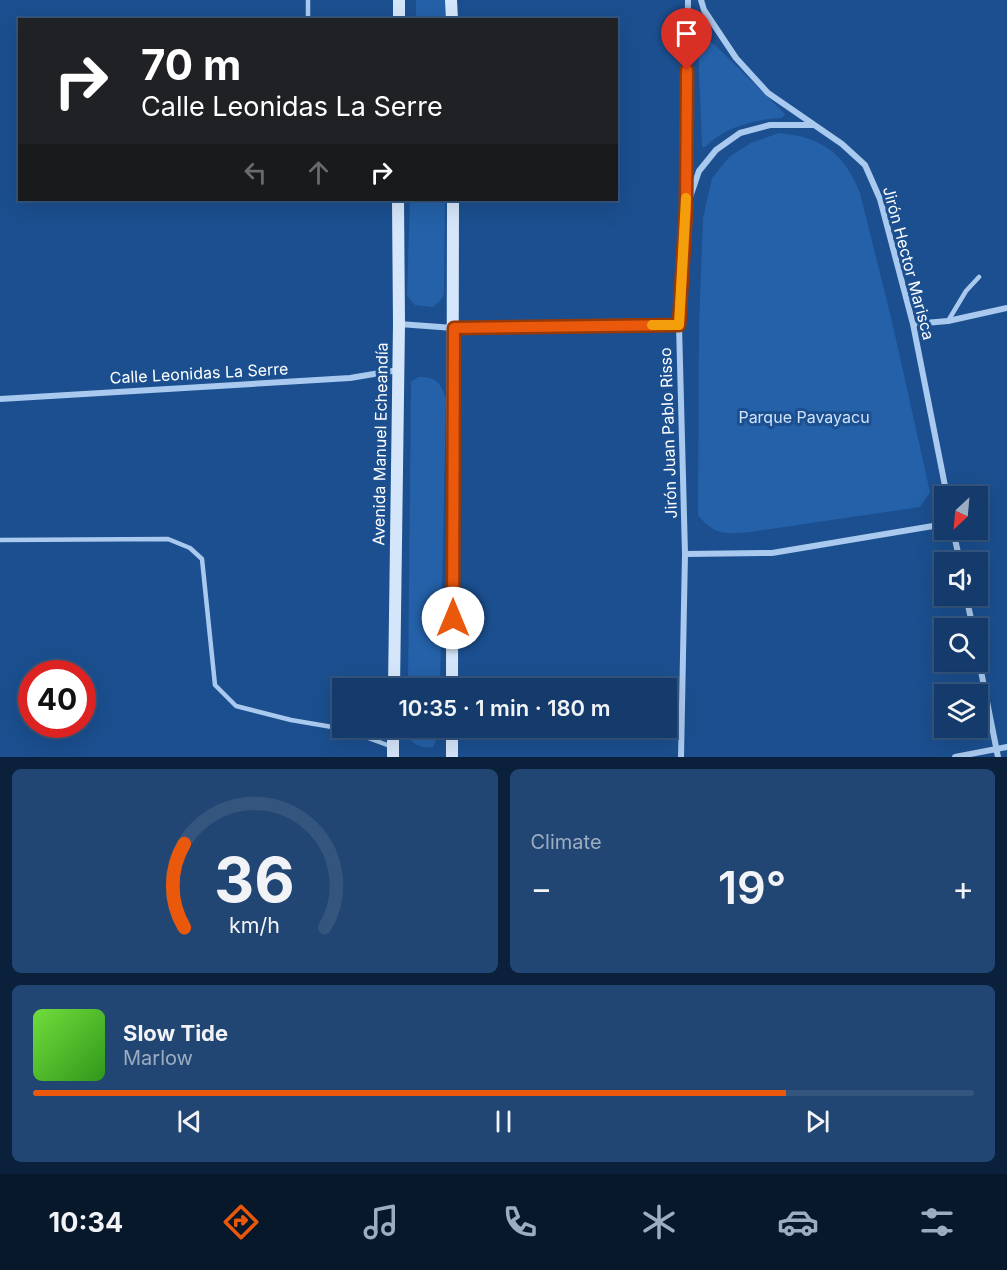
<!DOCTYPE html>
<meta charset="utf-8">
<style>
body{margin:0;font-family:Inter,sans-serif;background:#214673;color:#f1f3f6;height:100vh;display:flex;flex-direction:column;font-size:22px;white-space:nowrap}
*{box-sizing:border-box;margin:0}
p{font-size:20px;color:#9dadc1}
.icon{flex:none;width:33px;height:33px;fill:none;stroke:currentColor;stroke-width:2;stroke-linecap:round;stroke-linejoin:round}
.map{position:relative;height:757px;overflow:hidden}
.panel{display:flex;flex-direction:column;gap:12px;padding:12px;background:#0b203b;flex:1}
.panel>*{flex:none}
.guide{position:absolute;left:18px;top:18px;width:600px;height:183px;border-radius:0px;box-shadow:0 6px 24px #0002,0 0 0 2px #33557e;background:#202124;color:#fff;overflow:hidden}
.needle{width:39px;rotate:206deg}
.tools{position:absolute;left:934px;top:486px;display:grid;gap:12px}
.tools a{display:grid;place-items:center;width:54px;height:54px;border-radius:0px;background:#143b6b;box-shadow:0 6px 24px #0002,0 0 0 2px #33557e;font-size:30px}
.speed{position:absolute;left:18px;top:660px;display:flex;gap:12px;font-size:30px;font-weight:700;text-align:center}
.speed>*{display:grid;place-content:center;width:78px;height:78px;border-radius:50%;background:#143b6b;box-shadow:0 6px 24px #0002,0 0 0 2px #33557e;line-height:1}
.speed .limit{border:9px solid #d22;background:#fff;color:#111}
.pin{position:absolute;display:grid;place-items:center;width:51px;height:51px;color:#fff;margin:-62px -26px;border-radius:50% 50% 50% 0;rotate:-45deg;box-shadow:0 0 6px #0007}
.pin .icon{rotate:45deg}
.me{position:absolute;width:66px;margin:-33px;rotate:0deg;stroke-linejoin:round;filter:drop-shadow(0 0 4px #0008)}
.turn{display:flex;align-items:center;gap:21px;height:126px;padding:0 24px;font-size:27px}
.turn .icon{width:78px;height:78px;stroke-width:2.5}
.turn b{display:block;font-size:42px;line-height:51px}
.lanes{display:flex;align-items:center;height:57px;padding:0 24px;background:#0003;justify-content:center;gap:30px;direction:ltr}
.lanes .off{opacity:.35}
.big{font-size:45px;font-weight:600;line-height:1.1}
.panel .widget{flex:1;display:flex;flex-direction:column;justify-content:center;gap:9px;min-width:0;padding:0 21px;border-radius:9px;background:#214673}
.panel .dial{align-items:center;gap:0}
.dial svg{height:156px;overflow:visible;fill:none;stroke:#33557e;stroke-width:7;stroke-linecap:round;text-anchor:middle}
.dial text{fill:#f1f3f6;stroke:none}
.song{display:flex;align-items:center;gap:18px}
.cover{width:72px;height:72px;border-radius:9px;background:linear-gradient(135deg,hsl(100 70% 55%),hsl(110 70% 35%))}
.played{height:6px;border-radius:3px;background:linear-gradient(90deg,#ea580c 80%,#33557e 80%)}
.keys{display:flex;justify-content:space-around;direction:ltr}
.heat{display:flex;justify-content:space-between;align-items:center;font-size:33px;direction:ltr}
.panel .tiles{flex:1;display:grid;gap:12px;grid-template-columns:1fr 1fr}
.widget:last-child{grid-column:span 2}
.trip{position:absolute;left:332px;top:678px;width:345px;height:60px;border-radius:0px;background:#143b6b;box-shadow:0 6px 24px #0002,0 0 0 2px #33557e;font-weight:600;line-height:60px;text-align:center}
.dock{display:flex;height:96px;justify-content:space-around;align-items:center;background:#08182b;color:#9dadc1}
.dock .icon{width:42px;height:42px}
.dock .selected{color:#ea580c}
.dock b{font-size:27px;color:#f1f3f6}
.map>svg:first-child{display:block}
.green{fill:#2461a8}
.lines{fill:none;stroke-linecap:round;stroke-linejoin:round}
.lane{stroke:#a9c9ee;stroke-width:4.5}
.street{stroke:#a9c9ee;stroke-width:6}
.secondary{stroke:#d6e6fa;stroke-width:12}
.route-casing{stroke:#983908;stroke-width:15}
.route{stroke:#ea580c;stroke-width:10}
.slow{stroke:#f59e0b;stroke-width:10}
.labels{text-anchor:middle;stroke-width:6;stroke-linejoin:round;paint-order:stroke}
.street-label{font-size:16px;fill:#fff;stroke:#1b4f8f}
.park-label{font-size:16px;fill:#cfe3fa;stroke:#1b4f8f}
</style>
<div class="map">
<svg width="1007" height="757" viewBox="0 0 1007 757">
<rect width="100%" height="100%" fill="#1b4f8f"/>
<path class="green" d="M416 0H447V19L416 20Z
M704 40 714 44 785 114 782 118C756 119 724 127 705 147H702L698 46Z
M779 133C822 137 844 153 860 193L893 326 930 492 920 507 751 532C726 534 715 536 698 515L699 325 703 218 712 178 730 156 751 143Z
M410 200H445L444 294 440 301 433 307 415 305 407 296Z
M418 377C435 376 441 382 446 399L440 688H408L411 382Z
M408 728H439V735L433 747C422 748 416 746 408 738Z"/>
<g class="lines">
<path class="lane" d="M308 20V0
M948 321 966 291 979 277
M0 540 168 539 190 548 202 559 215 685 236 706 291 720 344 729 390 746"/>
<path class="street" d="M701 0 704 10 736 58 768 93 842 144 865 165 880 199 913 324 947 496
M688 203 699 171 716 150 740 133 770 125H812
M399 324 454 328 679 325
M913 324 948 321 1007 308
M0 399 350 378 398 370
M953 530 960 562
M685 554 772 553 945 524
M966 596 973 628
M978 656 998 757
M681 757 685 554 679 325 686 209 688 0
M955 757 1007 747"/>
<path class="secondary" d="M451 0 452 20
M399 20V0
M394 688 399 324 398 200
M452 688 453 200
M393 728V757
M452 757V728"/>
</g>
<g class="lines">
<defs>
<path id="route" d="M453 618 454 328 679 325 686 209 687 70"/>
</defs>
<use href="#route" class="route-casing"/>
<use href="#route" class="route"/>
<path class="slow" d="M652 325H679L686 198"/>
</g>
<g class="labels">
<g class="street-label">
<text transform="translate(909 263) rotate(75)" y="6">Jirón Hector Marisca</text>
<text transform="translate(199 373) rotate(-3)" y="6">Calle Leonidas La Serre</text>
<text transform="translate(668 433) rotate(-92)" y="6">Jirón Juan Pablo Risso</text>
<text transform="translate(380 444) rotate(-89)" y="6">Avenida Manuel Echeandía</text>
</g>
<g class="park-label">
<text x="804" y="423">Parque Pavayacu</text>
</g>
</g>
</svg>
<div class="tools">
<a><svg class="needle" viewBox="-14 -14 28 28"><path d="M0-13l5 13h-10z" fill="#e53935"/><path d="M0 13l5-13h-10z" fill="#9dadc1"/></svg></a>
<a><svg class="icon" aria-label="sound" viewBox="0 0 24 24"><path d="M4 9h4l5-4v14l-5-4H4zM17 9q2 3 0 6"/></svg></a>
<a><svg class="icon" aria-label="search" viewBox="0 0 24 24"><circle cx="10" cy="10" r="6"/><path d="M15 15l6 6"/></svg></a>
<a><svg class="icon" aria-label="layers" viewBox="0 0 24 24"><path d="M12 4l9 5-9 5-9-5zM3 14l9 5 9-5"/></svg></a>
</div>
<div class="speed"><div class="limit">40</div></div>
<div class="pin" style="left:687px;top:70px;background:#d93025"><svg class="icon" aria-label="arrive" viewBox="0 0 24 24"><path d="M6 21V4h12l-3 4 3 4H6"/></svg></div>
<svg class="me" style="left:453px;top:618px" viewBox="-20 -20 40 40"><circle r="19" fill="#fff"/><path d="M0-13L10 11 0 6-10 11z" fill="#ea580c"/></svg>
<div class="trip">10:35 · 1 min · 180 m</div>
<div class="guide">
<div class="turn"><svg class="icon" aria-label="right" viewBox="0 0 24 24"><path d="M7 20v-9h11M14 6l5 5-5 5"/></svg><div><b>70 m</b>Calle Leonidas La Serre</div></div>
<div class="lanes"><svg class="icon off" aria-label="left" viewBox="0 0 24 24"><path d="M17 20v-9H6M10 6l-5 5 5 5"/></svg><svg class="icon off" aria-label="ahead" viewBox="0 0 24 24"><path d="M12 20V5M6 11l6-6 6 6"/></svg><svg class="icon" aria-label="right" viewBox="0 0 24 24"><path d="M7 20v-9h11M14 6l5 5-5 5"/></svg></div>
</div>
</div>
<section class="panel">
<div class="tiles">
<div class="widget dial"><svg viewBox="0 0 100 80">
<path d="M14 69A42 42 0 1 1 86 69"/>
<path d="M14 69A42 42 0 0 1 14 26" stroke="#ea580c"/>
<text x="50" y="56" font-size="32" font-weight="700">36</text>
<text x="50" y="72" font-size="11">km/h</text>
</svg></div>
<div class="widget"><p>Climate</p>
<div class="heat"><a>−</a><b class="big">19°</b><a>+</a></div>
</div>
<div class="widget">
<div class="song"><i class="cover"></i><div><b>Slow Tide</b><p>Marlow</p></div></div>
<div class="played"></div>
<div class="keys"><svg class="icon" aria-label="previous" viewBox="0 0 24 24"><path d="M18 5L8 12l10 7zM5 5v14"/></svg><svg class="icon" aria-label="pause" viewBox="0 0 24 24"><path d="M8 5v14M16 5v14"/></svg><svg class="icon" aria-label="next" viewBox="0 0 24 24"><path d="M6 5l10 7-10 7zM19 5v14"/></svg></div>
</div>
</div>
</section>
<nav class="dock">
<b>10:34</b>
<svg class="icon selected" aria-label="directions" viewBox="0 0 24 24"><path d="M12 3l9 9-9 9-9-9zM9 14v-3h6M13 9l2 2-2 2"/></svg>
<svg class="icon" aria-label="music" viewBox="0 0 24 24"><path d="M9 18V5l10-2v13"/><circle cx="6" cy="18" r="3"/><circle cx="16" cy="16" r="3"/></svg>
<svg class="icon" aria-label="phone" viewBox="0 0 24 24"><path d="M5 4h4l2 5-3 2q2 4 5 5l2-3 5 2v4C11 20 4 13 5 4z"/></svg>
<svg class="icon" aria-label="climate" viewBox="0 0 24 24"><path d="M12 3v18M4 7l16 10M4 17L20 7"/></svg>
<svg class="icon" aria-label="car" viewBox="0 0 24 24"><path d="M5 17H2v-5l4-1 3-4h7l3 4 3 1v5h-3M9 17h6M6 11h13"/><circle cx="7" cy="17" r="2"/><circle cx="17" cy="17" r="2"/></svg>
<svg class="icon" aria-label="filters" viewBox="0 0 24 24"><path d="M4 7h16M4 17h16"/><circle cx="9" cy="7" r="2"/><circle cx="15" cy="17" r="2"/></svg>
</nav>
